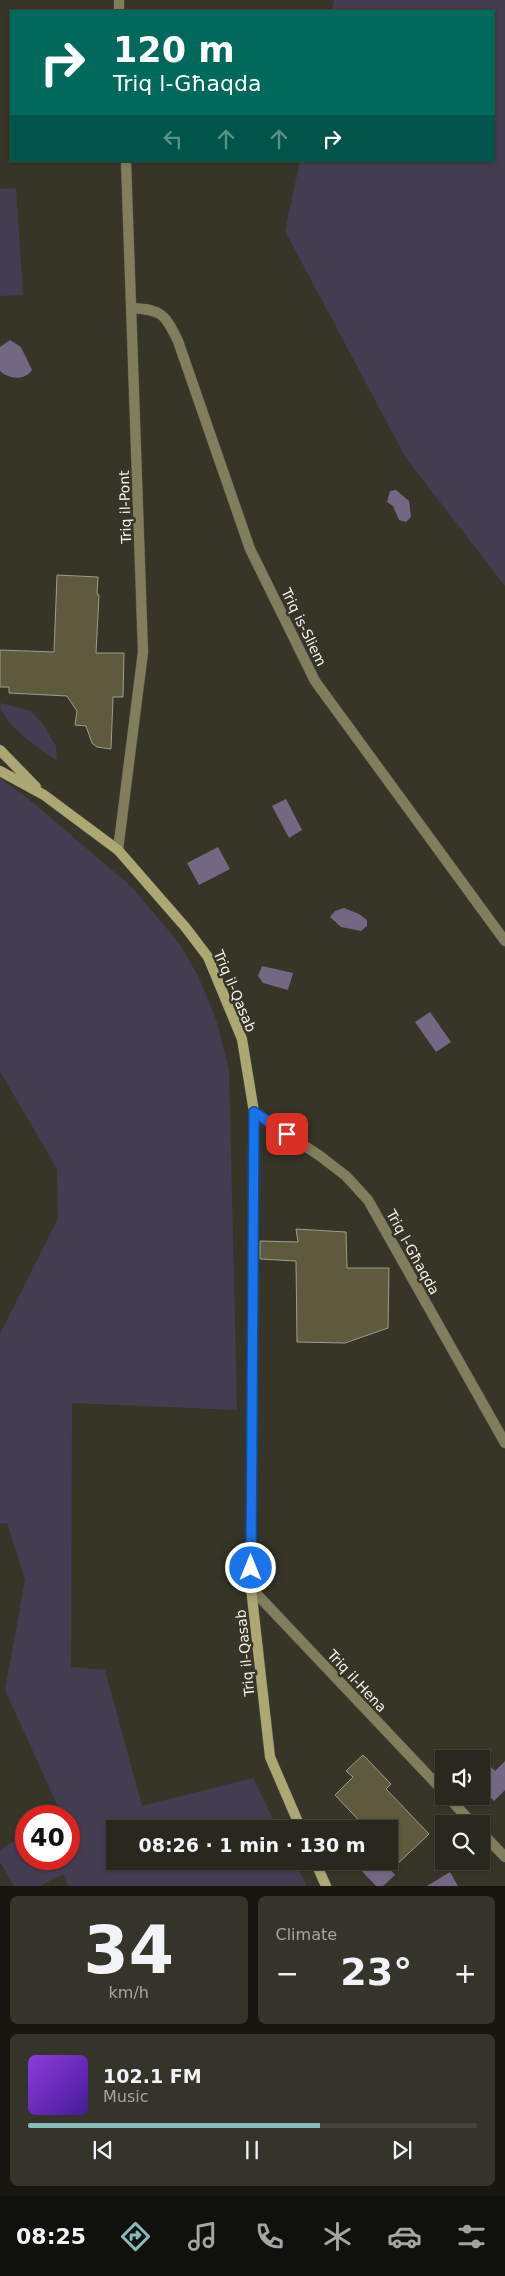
<!DOCTYPE html>
<meta charset="utf-8">
<style>
body{margin:0;font-family:"DejaVu Sans",sans-serif;background:#35342b;color:#f1f3f6;height:100vh;display:flex;flex-direction:column;font-size:19px;white-space:nowrap}
*{box-sizing:border-box;margin:0}
p{font-size:16px;color:#a5a6a4}
.icon{flex:none;width:28px;height:28px;fill:none;stroke:currentColor;stroke-width:2;stroke-linecap:round;stroke-linejoin:round}
.map{position:relative;height:1886px;overflow:hidden}
.details{display:flex;flex-direction:column;gap:10px;padding:10px;background:#171610;flex:1}
.details>*{flex:none}
.guide{position:absolute;left:10px;top:10px;width:485px;height:152px;border-radius:0px;box-shadow:0 1px 4px #0004,0 0 0 1px #45443c;background:#00695c;color:#fff;overflow:hidden}
.controls{position:absolute;left:435px;top:1750px;display:grid;gap:10px}
.controls a{display:grid;place-items:center;width:55px;height:55px;border-radius:0px;background:#29281e;box-shadow:0 1px 4px #0004,0 0 0 1px #45443c;font-size:25px}
.speed{position:absolute;left:15px;top:1805px;display:flex;gap:10px;font-size:25px;font-weight:700;text-align:center}
.speed>*{display:grid;place-content:center;width:65px;height:65px;border-radius:50%;background:#29281e;box-shadow:0 1px 4px #0004,0 0 0 1px #45443c;line-height:1}
.speed .limit{border:8px solid #d22;background:#fff;color:#111}
.pin{position:absolute;display:grid;place-items:center;width:42px;height:42px;color:#fff;margin:-21px;border-radius:10px;box-shadow:0 2px 8px #0006}
.me{position:absolute;width:55px;margin:-28px;rotate:0deg;stroke-linejoin:round;filter:drop-shadow(0 0 4px #0008)}
.turn{display:flex;align-items:center;gap:18px;height:105px;padding:0 20px;font-size:22px}
.turn .icon{width:65px;height:65px;stroke-width:2.5}
.turn b{display:block;font-size:35px;line-height:42px}
.lanes{display:flex;align-items:center;height:48px;padding:0 20px;background:#0003;justify-content:center;gap:25px;direction:ltr}
.lanes .off{opacity:.35}
.big{font-size:38px;font-weight:700;line-height:1.1}
.details .card{flex:1;display:flex;flex-direction:column;justify-content:center;gap:8px;min-width:0;padding:0 18px;border-radius:8px;background:#35342b}
.details .dial{align-items:center;gap:0}
.dial b{font-size:65px;line-height:1}
.song{display:flex;align-items:center;gap:15px}
.cover{width:60px;height:60px;border-radius:8px;background:linear-gradient(135deg,hsl(270 70% 55%),hsl(260 70% 35%))}
.played{height:5px;border-radius:2px;background:linear-gradient(90deg,#8bbbb9 65%,#45443c 65%)}
.keys{display:flex;justify-content:space-around;direction:ltr}
.heat{display:flex;justify-content:space-between;align-items:center;font-size:28px;direction:ltr}
.details .tiles{flex:1;display:grid;gap:10px;grid-template-columns:1fr 1fr}
.card:last-child{grid-column:span 2}
.trip{position:absolute;left:106px;top:1820px;width:292px;height:50px;border-radius:0px;background:#29281e;box-shadow:0 1px 4px #0004,0 0 0 1px #45443c;font-weight:700;line-height:50px;text-align:center}
.menu{display:flex;height:80px;justify-content:space-around;align-items:center;background:#10100c;color:#a5a6a4}
.menu .icon{width:35px;height:35px}
.menu .on{color:#8bbbb9}
.menu b{font-size:22px;color:#f1f3f6}
.map>svg:first-child{display:block}
.green{fill:#443c51}
.water{fill:#726883}
.building{fill:#5d5a3d;stroke:#9e9d8d}
.lines{fill:none;stroke-linecap:round;stroke-linejoin:round}
.street-casing{stroke:#555347;stroke-width:11}
.secondary-casing{stroke:#555347;stroke-width:11}
.street{stroke:#817e5e;stroke-width:10}
.secondary{stroke:#aca773;stroke-width:10}
.route-casing{stroke:#114b97;stroke-width:12}
.route{stroke:#1a73e8;stroke-width:9}
.labels{text-anchor:middle;stroke-width:5;stroke-linejoin:round;paint-order:stroke}
.street-label{font-size:14px;fill:#f4f3ea;stroke:#373528}
</style>
<div class="map">
<svg width="505" height="1886" viewBox="0 0 505 1886">
<rect width="100%" height="100%" fill="#373528"/>
<path class="green" d="M334 0H505V586L406 458 285 231 300 161H494V11H332Z
M16 188 23 295 0 296V189Z
M0 703 31 711 43 724 56 746 57 761C41 749 0 723 0 703Z
M0 778 32 802 133 888 179 943 198 976 216 1019 229 1070 237 1410 72 1403 71 1667 105 1670 142 1806 253 1778 278 1829H115V1861H294L307 1886H68L63 1874 40 1886H14L0 1862V1850L26 1833V1859H69V1816H52L60 1811 5 1690 25 1580 7 1523 0 1524V1334L58 1219 57 1169 0 1071Z"/>
<path class="water" d="M10 340 21 347 32 370C25 381 8 379 0 371V347Z
M396 490 409 501 411 517 406 522 399 520 393 506 387 502 390 491Z
M286 799 302 830 289 838 272 806Z
M218 847 230 869 199 885 187 863Z
M344 908 359 914 367 920V926L361 931 341 927 330 917 335 911Z
M262 966 293 973 288 990 263 983 258 976Z
M430 1012 451 1042 436 1052 415 1022Z
M478 1754 495 1771 505 1761V1790L494 1801 481 1788V1759H473Z
M360 1861H383L395 1875 383 1886H376L356 1865Z
M450 1872 458 1886H427Z"/>
<path class="building" d="M57 575 98 577 97 594 99 595 96 653H124L123 697H113L111 749 97 747 92 743 86 726 75 725 77 711 67 696 9 693V687H0V650L54 652Z
M296 1229 346 1232 347 1268H389L388 1328 345 1343 297 1342 296 1261 260 1259V1241L298 1242Z
M363 1755 391 1784 386 1789 429 1834 390 1871V1829H367L335 1795 353 1777 346 1771Z"/>
<g class="lines">
<defs>
<path id="street" d="M119 0V11
M133 308C162 310 165 314 178 341L250 549 315 681 505 941
M118 850 143 652 126 161
M254 1112 320 1156 346 1176 368 1200 505 1443
M251 1588 444 1792
M447 1796 473 1824
M481 1832 505 1857"/>
<path id="secondary" d="M0 750 36 787
M0 771 44 795 118 850 186 928 208 957 242 1039 254 1112 251 1588 270 1757 301 1829
M315 1861 326 1886"/>
</defs>
<use href="#street" class="street-casing"/>
<use href="#secondary" class="secondary-casing"/>
<use href="#street" class="street"/>
<use href="#secondary" class="secondary"/>
</g>
<g class="lines">
<defs>
<path id="route" d="M251 1568 254 1112 287 1134"/>
</defs>
<use href="#route" class="route-casing"/>
<use href="#route" class="route"/>
</g>
<g class="labels">
<g class="street-label">
<text transform="translate(125 507) rotate(-92)" y="5">Triq il-Pont</text>
<text transform="translate(304 627) rotate(64)" y="5">Triq is-Sliem</text>
<text transform="translate(235 991) rotate(67)" y="5">Triq il-Qasab</text>
<text transform="translate(413 1252) rotate(61)" y="5">Triq l-Għaqda</text>
<text transform="translate(245 1653) rotate(-96)" y="5">Triq il-Qasab</text>
<text transform="translate(357 1681) rotate(47)" y="5">Triq il-Hena</text>
</g>
</g>
</svg>
<div class="controls">
<a><svg class="icon" aria-label="sound" viewBox="0 0 24 24"><path d="M4 9h4l5-4v14l-5-4H4zM17 9q2 3 0 6"/></svg></a>
<a><svg class="icon" aria-label="search" viewBox="0 0 24 24"><circle cx="10" cy="10" r="6"/><path d="M15 15l6 6"/></svg></a>
</div>
<div class="speed"><div class="limit">40</div></div>
<div class="pin" style="left:287px;top:1134px;background:#d93025"><svg class="icon" aria-label="arrive" viewBox="0 0 24 24"><path d="M6 21V4h12l-3 4 3 4H6"/></svg></div>
<svg class="me" style="left:251px;top:1568px" viewBox="-20 -20 40 40"><circle r="17" fill="#1a73e8" stroke="#fff" stroke-width="3"/><path d="M0-11L8 9 0 5-8 9z" fill="#fff"/></svg>
<div class="trip">08:26 · 1 min · 130 m</div>
<div class="guide">
<div class="turn"><svg class="icon" aria-label="right" viewBox="0 0 24 24"><path d="M7 20v-9h11M14 6l5 5-5 5"/></svg><div><b>120 m</b>Triq l-Għaqda</div></div>
<div class="lanes"><svg class="icon off" aria-label="left" viewBox="0 0 24 24"><path d="M17 20v-9H6M10 6l-5 5 5 5"/></svg><svg class="icon off" aria-label="ahead" viewBox="0 0 24 24"><path d="M12 20V5M6 11l6-6 6 6"/></svg><svg class="icon off" aria-label="ahead" viewBox="0 0 24 24"><path d="M12 20V5M6 11l6-6 6 6"/></svg><svg class="icon" aria-label="right" viewBox="0 0 24 24"><path d="M7 20v-9h11M14 6l5 5-5 5"/></svg></div>
</div>
</div>
<section class="details">
<div class="tiles">
<div class="card dial"><b>34</b><p>km/h</p></div>
<div class="card"><p>Climate</p>
<div class="heat"><a>−</a><b class="big">23°</b><a>+</a></div>
</div>
<div class="card">
<div class="song"><i class="cover"></i><div><b>102.1 FM</b><p>Music</p></div></div>
<div class="played"></div>
<div class="keys"><svg class="icon" aria-label="previous" viewBox="0 0 24 24"><path d="M18 5L8 12l10 7zM5 5v14"/></svg><svg class="icon" aria-label="pause" viewBox="0 0 24 24"><path d="M8 5v14M16 5v14"/></svg><svg class="icon" aria-label="next" viewBox="0 0 24 24"><path d="M6 5l10 7-10 7zM19 5v14"/></svg></div>
</div>
</div>
</section>
<nav class="menu">
<b>08:25</b>
<svg class="icon on" aria-label="directions" viewBox="0 0 24 24"><path d="M12 3l9 9-9 9-9-9zM9 14v-3h6M13 9l2 2-2 2"/></svg>
<svg class="icon" aria-label="music" viewBox="0 0 24 24"><path d="M9 18V5l10-2v13"/><circle cx="6" cy="18" r="3"/><circle cx="16" cy="16" r="3"/></svg>
<svg class="icon" aria-label="phone" viewBox="0 0 24 24"><path d="M5 4h4l2 5-3 2q2 4 5 5l2-3 5 2v4C11 20 4 13 5 4z"/></svg>
<svg class="icon" aria-label="climate" viewBox="0 0 24 24"><path d="M12 3v18M4 7l16 10M4 17L20 7"/></svg>
<svg class="icon" aria-label="car" viewBox="0 0 24 24"><path d="M5 17H2v-5l4-1 3-4h7l3 4 3 1v5h-3M9 17h6M6 11h13"/><circle cx="7" cy="17" r="2"/><circle cx="17" cy="17" r="2"/></svg>
<svg class="icon" aria-label="filters" viewBox="0 0 24 24"><path d="M4 7h16M4 17h16"/><circle cx="9" cy="7" r="2"/><circle cx="15" cy="17" r="2"/></svg>
</nav>
